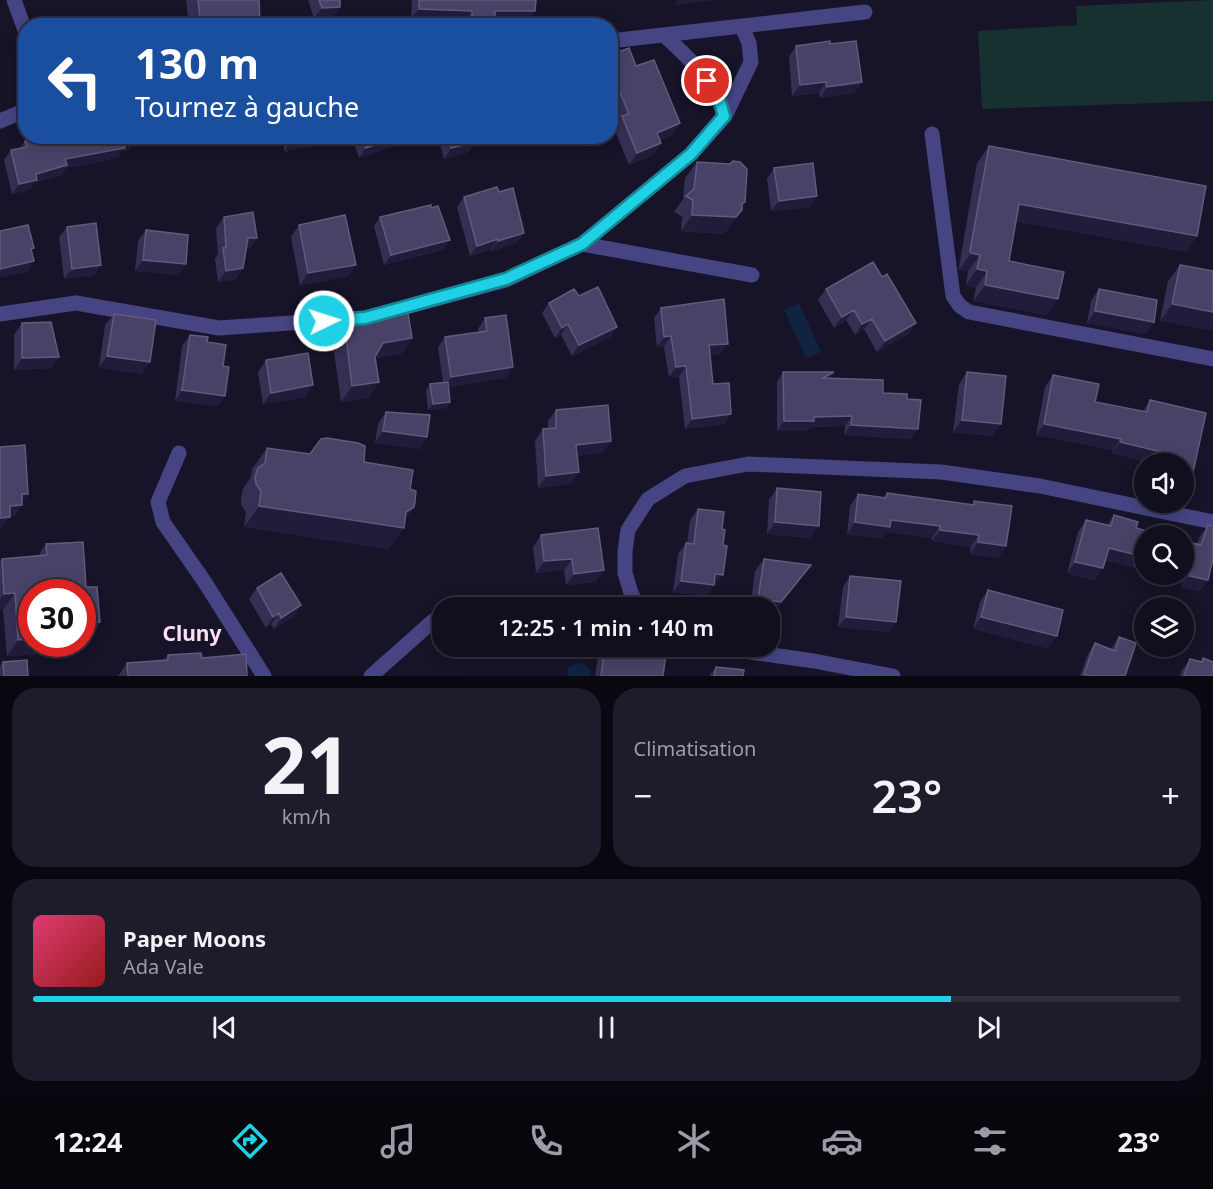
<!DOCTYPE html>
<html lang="fr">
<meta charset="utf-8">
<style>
body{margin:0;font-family:"Noto Sans",sans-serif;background:#1e1c2b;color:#f1f3f6;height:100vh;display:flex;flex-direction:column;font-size:22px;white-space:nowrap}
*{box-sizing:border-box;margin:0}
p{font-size:20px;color:#9c9ca4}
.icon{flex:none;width:33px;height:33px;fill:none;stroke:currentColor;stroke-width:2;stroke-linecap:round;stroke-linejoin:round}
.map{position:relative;height:676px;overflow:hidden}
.details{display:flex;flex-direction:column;gap:12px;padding:12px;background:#090810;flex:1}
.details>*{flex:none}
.banner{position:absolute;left:18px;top:18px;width:600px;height:126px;border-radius:24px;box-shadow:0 3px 15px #0003,0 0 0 2px #302e3c;background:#1a4fa0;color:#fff;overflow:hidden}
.fabs{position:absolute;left:1134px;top:453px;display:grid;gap:12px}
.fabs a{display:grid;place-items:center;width:60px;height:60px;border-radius:50%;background:#110e1e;box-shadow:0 3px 15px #0003,0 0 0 2px #302e3c;font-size:30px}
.speed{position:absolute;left:18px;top:579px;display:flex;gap:12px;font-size:30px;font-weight:700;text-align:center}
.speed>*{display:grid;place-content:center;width:78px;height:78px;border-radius:50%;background:#110e1e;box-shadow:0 3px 15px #0003,0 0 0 2px #302e3c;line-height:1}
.speed .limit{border:9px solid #d22;background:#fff;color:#111}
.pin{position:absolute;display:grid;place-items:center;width:51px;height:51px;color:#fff;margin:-26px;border:3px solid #fff;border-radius:50%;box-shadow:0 2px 6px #0007}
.me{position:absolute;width:66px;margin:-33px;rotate:86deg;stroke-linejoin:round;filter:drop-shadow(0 0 4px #0008)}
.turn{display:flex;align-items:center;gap:21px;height:126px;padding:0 18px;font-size:27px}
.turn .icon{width:78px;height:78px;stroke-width:2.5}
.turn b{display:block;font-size:42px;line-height:51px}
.big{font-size:45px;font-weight:600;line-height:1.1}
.details .tile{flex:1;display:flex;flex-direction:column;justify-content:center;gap:9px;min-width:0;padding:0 21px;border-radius:24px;background:#1e1c2b}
.details .dial{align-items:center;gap:0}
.dial b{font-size:78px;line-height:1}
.song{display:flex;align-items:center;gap:18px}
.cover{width:72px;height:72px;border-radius:9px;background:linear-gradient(135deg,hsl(340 70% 55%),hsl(0 70% 35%))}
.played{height:6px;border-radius:3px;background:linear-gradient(90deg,#20d1e6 80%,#302e3c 80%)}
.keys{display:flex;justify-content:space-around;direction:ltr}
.heat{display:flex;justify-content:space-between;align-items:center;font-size:33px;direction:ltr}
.details .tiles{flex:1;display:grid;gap:12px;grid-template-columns:1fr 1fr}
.tile:last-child{grid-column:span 2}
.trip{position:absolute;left:432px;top:597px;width:348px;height:60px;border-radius:24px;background:#110e1e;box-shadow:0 3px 15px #0003,0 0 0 2px #302e3c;font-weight:600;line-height:60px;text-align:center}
.tabs{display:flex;height:96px;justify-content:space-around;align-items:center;background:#07060c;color:#9c9ca4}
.tabs .icon{width:42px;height:42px}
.tabs .active{color:#20d1e6}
.tabs b{font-size:27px;color:#f1f3f6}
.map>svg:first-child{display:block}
.pitch{fill:#173131}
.water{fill:#112343}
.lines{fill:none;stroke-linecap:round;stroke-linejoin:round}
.minor{stroke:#464482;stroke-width:15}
.wall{fill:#362f54}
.shaded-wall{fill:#221c3b}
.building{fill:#484266;stroke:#605a7d;stroke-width:1.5}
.route-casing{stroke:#158896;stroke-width:15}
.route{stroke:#20d1e6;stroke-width:10}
.labels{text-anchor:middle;stroke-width:6;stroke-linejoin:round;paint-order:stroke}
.neighbourhood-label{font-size:21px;font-weight:bold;fill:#fce0f1;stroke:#171328}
</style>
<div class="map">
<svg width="1213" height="676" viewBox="0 0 1213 676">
<rect width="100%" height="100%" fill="#171328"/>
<path class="pitch" d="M1213 0V101L982 109 978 31 1077 25 1076 6Z"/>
<path class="water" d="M799 303 821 352 806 358 784 310Z
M580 662 591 671 590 676H567L568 667Z"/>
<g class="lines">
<path class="minor" d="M14 0 26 33
M665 36C692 61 713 80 725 116
M610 41 865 12
M0 121 26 110
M932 134 953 296 960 306 969 312 1213 359
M582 244 752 275
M0 314 76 303 219 328 365 318 506 280 582 244 691 154 725 116 751 62 749 43 742 27
M179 453 158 502 163 522 204 581 264 676
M639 608 631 593 625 573V551L628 530 648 499 685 476 748 464 941 472 1040 486 1213 522
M708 646 814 661 893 676
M371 676 433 621"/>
</g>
<path class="wall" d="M186 0H259L260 22 258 26H189Z
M308 0H340V7L332 18H314Z
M412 0H536L528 21H494L491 26H465V21L411 19Z
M830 44 855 93 820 98 819 93 792 96 789 57 796 46Z
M610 55 636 66 680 123 672 135 660 140 661 143 653 155 629 165 614 128 619 121 610 100Z
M47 136H137L136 140 129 150 122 151 118 158 66 168 60 176 35 182 30 190 12 194 4 160 11 150 20 148 25 141Z
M284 136H320L313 146 284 152Z
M352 136H410L405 143 359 158Z
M438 136H475L476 142 469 152 444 159Z
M989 146 1197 236 1186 252 1016 221 1009 261 1047 315 973 301 976 288 966 285 968 271 959 270V267L977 163Z
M697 162 742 206 730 226 724 234 681 231 682 216 674 212 683 199 685 178Z
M774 168 810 207 771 211 767 179Z
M499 192 524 233 517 243 491 251V249L470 256 457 207 464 197Z
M224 217 257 238 249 249H246L243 268 236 279 218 282 215 259 218 254 216 228Z
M380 217 450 240 443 250 384 265 374 226Z
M299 225 356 265 348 276 300 285 291 237Z
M67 227 101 265 94 275 64 279 59 237Z
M146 230 186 264 178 275 135 271 138 241Z
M1180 265 1213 271 1160 321 1168 281Z
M882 277 916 323 908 334 877 352 864 329 855 335 846 320 834 328 818 300 826 289Z
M1099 289 1154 322 1145 334 1087 323 1091 301Z
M579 296 617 327 610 337 572 356 561 335 555 338 542 313 549 303Z
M661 308 721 354 710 355 713 384 731 414 724 424 685 429 679 377H669L664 347H657L654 318Z
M114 314 142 374 99 367 105 325Z
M485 318 513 367 506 378 448 387 450 402 446 408 428 410 426 390 430 384 443 382 438 347 445 337 479 332 478 329Z
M357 321 412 338 401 354 376 358 379 382 368 398 341 402 334 352Z
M22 323 59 357 51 368 14 370V335Z
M190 335 207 342 223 366 218 406 175 401 182 346Z
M266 360 305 397 263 404 258 372Z
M783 372 830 378 907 399 911 439 844 435 845 426 810 427 807 431H777V382Z
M967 372 1001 424 992 436 953 432 959 384Z
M1053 375 1095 402 1143 411 1150 400 1193 472 1185 483H1184V464H1155L1112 453 1113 450 1036 435 1045 387Z
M556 410 611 441 603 452 577 456 579 472 570 484 538 488 535 441 543 429H548V421Z
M386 412 427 437 419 449 375 443 378 424Z
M267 448 364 462 410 489 414 507 405 519 389 549 244 527 246 512 241 505V498L243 489 251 477 252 469Z
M777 488 810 538 767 534 769 500Z
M887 493 972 505 974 501 1006 546 998 558 970 554 971 547 932 541V538L886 532 882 538 847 534 850 506 858 494 883 498Z
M698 509 722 529 723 545 715 586H713L706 596 673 592 678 554 686 543H687L690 520Z
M1114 515 1136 528 1144 536V570L1105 560 1095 580 1067 573 1078 532 1086 520 1107 525Z
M1208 525V580L1199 591 1181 587 1200 536Z
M541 535 604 570 595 582 566 585 564 570 536 573 533 547Z
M46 544 86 587 100 622 89 639 32 644H50L42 654 7 656 3 610H0V561L2 559 38 556Z
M764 559 811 565 773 613 770 608H750L755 571Z
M850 576 896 622 889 632 838 627 843 587Z
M257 588 301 605 294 616 274 629 271 624 266 628 249 599Z
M988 590 1048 648 973 629 980 602Z
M1119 637 1125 676H1080L1088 654 1095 643 1111 649Z
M605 646 663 676H595L598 658Z
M168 655 247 676H118L127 663 164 660Z
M1203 658 1213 676H1180L1182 670 1190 659 1200 662Z
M3 662 28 676H0V666Z
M716 667 743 676H709Z"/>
<path class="shaded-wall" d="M677 0H719L674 5Z
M340 7 332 18H314L322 8Z
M419 9 472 11 465 21 411 19Z
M495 11H535L528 21H494L491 26H467L472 19Z
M260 22 258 26H219Z
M826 82 819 93 792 96 800 85Z
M862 82 855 93 820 98 827 87Z
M680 123 672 135 649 145 657 133Z
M315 136H320L313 146 284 152 291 141Z
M399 136H410L405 143 359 158 366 148Z
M136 140 129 150 122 151 118 158 66 168 60 176 35 182 30 190 12 194 19 184 36 174 65 159Z
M476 142 469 152 444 159 451 148Z
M661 143 653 155 629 165 637 153Z
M817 196 810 207 771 211 779 201Z
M745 202 734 217 742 210 724 234 681 231 692 215Z
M1019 204 1197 236 1186 252 1007 220Z
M524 233 517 243 491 251 498 241Z
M248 238H257L249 249H240Z
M498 239 491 249 470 256 477 246Z
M450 240 443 250 384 265 391 255Z
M971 253 980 255 968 271 959 270Z
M143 260 186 264 178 275 135 271Z
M34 261 27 272 0 278V269Z
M101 265 94 275 64 279 72 269Z
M356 265 348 276 300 285 308 273Z
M243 268 236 279 218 282 226 271Z
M977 269 987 271 976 288 966 285Z
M985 285 1058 299 1047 315 973 301Z
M1172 304 1213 312V331L1160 321Z
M854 310 846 320 834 328 842 317Z
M1095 311 1154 322 1145 334 1087 323Z
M872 319 864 329 855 335 862 324Z
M916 323 908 334 877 352 885 341Z
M568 324 561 335 555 338 562 328Z
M617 327 610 337 572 356 579 345Z
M671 336 664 347H657L664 337Z
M412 338 401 354 372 359 383 343Z
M728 344 721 354 702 356 709 345Z
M107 356 150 362 142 374 99 367Z
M59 357 51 368 14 370 22 358Z
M686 366 679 377H669L676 367Z
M513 367 506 378 444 388 451 377Z
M834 372 827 382 823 378Z
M379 382 368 398 341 402 352 386Z
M313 385 305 397 263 404 271 393Z
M182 390 225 396 218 406 175 401Z
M450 402 446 408 428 410 433 404Z
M731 414 724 424 685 429 692 419Z
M852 416 845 426 810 427 807 431H777L784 421 814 417Z
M962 420 1001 424 992 436 953 432Z
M1044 424 1121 439 1113 450 1036 435Z
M851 425 918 429 911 439 844 435Z
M383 431 427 437 419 449 375 443Z
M611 441 603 452 568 457 576 445Z
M1120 442 1174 455 1168 464H1155L1112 453Z
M1184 470 1193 472 1185 483H1184Z
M579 472 570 484 538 488 546 476Z
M22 494H28L20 505Z
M22 505 15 516 2 517 10 506Z
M259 506 406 512 414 507 400 527 404 528 389 549 244 527Z
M10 517 2 528H0V518Z
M891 520 940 526 932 538 886 532 882 538 847 534 855 522Z
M775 522 819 526 810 538 767 534Z
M940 530 979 535 971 547 932 541Z
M978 542 1006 546 998 558 970 554Z
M1109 548 1144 557V570L1101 559Z
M572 559 564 570 536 573 544 561Z
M1075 562 1103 568 1095 580 1067 573Z
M811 565 773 613H770V608H752L758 599Z
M604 570 595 582 566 585 574 574Z
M1184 570 1191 572 1183 584 1148 574H1184Z
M715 574 723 575 715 586H713L706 596 673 592 681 581Z
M1189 576 1208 580 1199 591 1181 587Z
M15 593 3 610H0V599L4 594Z
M301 605 294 616 274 629 281 618Z
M279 613 271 624 266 628 273 617Z
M846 617 896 622 889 632 838 627Z
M981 617 1057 636 1048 648 973 629Z
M100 622 89 639H82V624Z
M32 639V644H50L42 654 7 656 18 640Z"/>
<path class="building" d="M198 0H259L260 22 219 26H201Z
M319 0H340V7L322 8Z
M419 0H536L535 11H495V20L472 19V11L419 9Z
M830 41V44L856 41 862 82 827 87 826 82 800 85 796 46Z
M629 48 636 66 654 60 680 123 657 133 661 143 637 153 622 116 629 114 610 68V55Z
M47 136H135L136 140 123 142 125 148 65 159 67 165 36 174 37 180 19 184 11 150 27 147 25 141Z
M291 136H315L291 141Z
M363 136H399L366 148Z
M448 136H475L476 142 451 148Z
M989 146 1206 186 1197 236 1019 204 1009 261 1064 272 1058 299 985 285 987 271 977 269 980 255 971 253 970 251Z
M733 161 740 162 747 169 745 202 742 204V210L736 217 692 215 693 200 686 196 694 189 697 162 730 164Z
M813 163 817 196 779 201 774 168Z
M497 187 499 192 513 188 524 233 498 241V239L477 246 464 197Z
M431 205V208L438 206 450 240 391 255 380 217Z
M253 212 257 238H248L243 268 226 271 223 248 226 247 224 217Z
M345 215 356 265 308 273 299 225Z
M96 223 101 265 72 269 67 227Z
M28 225 34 248 31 249 34 261 0 269V231Z
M146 230 188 235 186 264 143 260Z
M873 262 882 277 887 274 916 323 885 341 872 319 862 324 854 310 842 317 826 289Z
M1180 265 1213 271V312L1172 304Z
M598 287 617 327 579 345 568 324 562 328 549 303 574 289 579 296Z
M1099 289 1157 300 1154 322 1095 311Z
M724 299 728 344 709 345 713 384 729 383 731 414 692 419 686 366 676 367 671 336 664 337 661 308Z
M408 313 412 338 383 343 375 357 379 382 352 386 346 336 357 321Z
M114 314 156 320 150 362 107 356Z
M506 315 513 367 451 377 445 337 487 331 485 318Z
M51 322 59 357 22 358V323Z
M190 335 208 337 207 342 226 345 223 366 229 367 225 396 182 390Z
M308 353 313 385 271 393 266 360Z
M783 372H834L823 378 883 380V393L907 394V399L921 400 918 429 851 425 852 416 814 417V421H784Z
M967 372 1006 376 1001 424 962 420Z
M1053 375 1099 384 1095 402 1147 412 1150 400 1206 413 1193 472 1184 470V464H1172L1174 455 1120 442 1121 439 1044 424Z
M448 382 450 402 433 404 430 384Z
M608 405 611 441 576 445 579 472 546 476 543 429 556 428V410Z
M386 412 430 415 427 437 383 431Z
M327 438 358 443 365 446 364 462 413 470 410 489 416 491 415 502 414 507 406 512 404 528 259 506 261 491 256 484 255 477 258 468 265 463 267 448 310 454 321 439Z
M25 445 28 494H22V505L10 506V517L0 518V447Z
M777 488 821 492 819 526 775 522Z
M887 493 974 505V501L1012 506 1006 546 978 542 979 535 940 530V526L891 520 890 527 855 522 858 494 886 498Z
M698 509 724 512 722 529 725 530 723 545 727 546 723 575 715 574 714 585 681 581 686 543 694 544Z
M1114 515 1138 522 1136 528 1164 536H1144V557L1109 548 1103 568 1075 562 1086 520 1111 526Z
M1208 525 1213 526V559L1208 580 1189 576 1191 572 1184 570V541L1201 545Z
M598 528 604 570 574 574 572 559 544 561 541 535Z
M83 542 86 587H97L100 622 82 624V592H32V639L18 640 15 593 4 594 2 559 47 555 46 544Z
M764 559 811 565 781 602 758 599Z
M281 573 301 605 281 618 279 613 273 617 257 588Z
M850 576 901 581 896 622 846 617Z
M988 590 1063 610 1057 636 981 617Z
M1119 637 1136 643 1125 676H1089L1084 674 1095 643 1115 651Z
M605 646 666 654 663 676H601Z
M201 653 202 658 246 654 247 676H128L127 663 168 660V655Z
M1203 658 1213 662V676H1184L1190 659 1202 662Z
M27 660 28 676H4L3 662Z
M716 667 744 670 743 676H714Z"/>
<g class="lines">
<defs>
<path id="route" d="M324 321 365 318 506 279 582 244 691 154 724 116 718 95 707 81"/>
</defs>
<use href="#route" class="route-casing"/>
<use href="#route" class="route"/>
</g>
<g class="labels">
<g class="neighbourhood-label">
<text x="192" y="641">Cluny</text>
</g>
</g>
</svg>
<div class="fabs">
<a><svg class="icon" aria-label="sound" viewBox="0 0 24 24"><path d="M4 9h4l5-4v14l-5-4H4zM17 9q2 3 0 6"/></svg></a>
<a><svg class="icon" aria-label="search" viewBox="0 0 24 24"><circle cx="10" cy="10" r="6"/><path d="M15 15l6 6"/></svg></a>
<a><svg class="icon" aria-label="layers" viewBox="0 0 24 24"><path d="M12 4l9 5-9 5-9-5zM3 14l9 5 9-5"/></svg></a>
</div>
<div class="speed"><div class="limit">30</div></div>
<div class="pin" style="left:707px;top:81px;background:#d93025"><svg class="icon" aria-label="arrive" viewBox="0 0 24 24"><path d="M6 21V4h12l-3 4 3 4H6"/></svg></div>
<svg class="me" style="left:324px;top:321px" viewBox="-20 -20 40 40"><circle r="17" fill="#20d1e6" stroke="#fff" stroke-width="3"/><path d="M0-11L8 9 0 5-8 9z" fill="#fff"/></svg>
<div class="trip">12:25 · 1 min · 140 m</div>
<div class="banner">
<div class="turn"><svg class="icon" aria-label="left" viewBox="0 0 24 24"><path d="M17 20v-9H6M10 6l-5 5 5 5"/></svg><div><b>130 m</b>Tournez à gauche</div></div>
</div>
</div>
<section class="details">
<div class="tiles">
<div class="tile dial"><b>21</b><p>km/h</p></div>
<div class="tile"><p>Climatisation</p>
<div class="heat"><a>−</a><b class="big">23°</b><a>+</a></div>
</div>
<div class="tile">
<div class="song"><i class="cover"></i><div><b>Paper Moons</b><p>Ada Vale</p></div></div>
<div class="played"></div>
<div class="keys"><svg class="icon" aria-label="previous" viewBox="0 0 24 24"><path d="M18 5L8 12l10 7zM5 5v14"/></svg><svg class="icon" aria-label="pause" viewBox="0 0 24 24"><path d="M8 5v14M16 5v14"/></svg><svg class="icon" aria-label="next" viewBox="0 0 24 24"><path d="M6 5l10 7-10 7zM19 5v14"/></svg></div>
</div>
</div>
</section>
<nav class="tabs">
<b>12:24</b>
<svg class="icon active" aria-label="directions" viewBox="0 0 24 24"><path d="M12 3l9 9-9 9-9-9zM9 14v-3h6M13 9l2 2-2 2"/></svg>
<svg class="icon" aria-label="music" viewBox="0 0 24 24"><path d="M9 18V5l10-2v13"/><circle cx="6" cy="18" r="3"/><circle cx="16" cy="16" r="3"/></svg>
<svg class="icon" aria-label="phone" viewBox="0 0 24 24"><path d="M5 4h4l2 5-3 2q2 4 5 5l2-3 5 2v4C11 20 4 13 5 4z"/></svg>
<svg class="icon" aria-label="climate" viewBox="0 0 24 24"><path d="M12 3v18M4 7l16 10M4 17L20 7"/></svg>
<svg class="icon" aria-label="car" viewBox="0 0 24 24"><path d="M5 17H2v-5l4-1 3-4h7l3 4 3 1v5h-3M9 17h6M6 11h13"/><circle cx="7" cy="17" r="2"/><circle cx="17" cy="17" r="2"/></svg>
<svg class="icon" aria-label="filters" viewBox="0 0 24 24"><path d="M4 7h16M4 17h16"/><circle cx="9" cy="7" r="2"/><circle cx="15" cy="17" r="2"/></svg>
<b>23°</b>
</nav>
